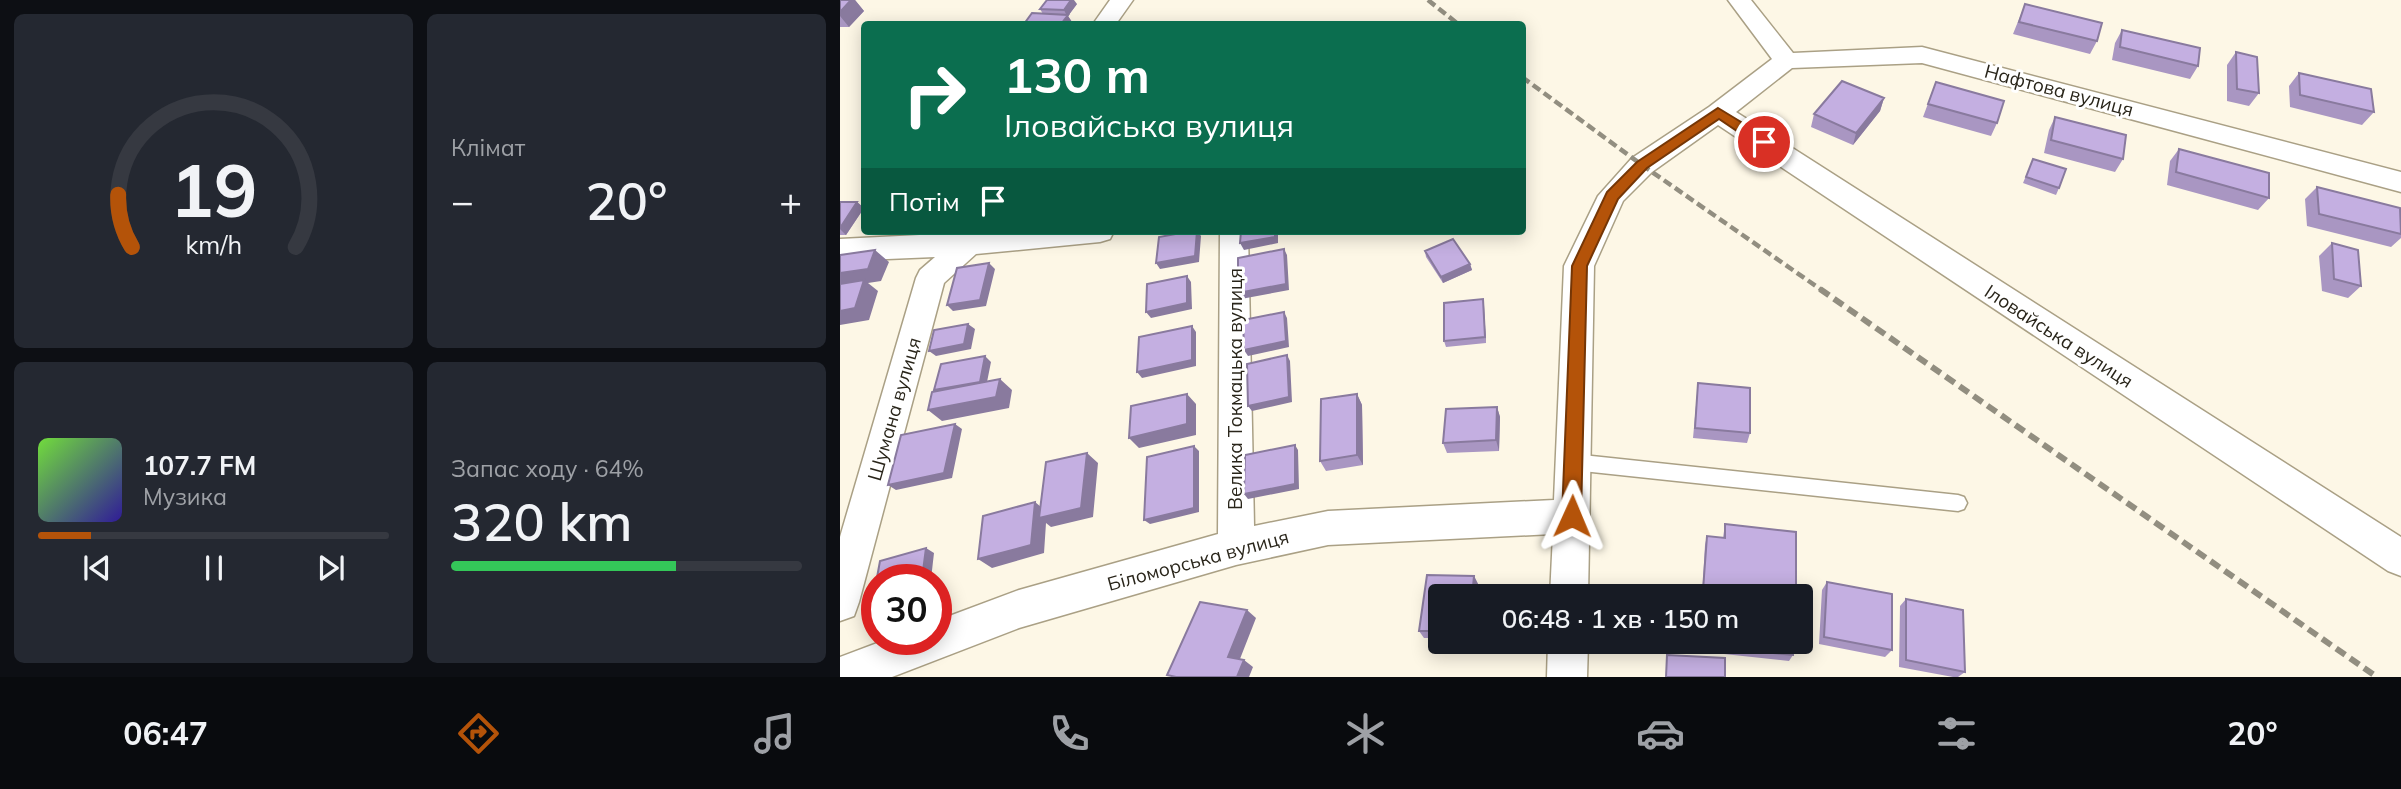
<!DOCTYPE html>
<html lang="uk">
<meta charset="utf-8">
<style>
body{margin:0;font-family:Mulish,sans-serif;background:#242831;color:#f1f3f6;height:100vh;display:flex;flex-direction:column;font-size:26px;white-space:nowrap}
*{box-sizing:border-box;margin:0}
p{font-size:23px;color:#9ea1a6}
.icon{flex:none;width:38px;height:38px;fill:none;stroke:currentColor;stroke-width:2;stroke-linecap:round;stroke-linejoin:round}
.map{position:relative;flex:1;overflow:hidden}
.side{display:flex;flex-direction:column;gap:14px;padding:14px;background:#0d0f14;width:840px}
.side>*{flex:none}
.top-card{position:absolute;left:21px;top:21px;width:665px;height:214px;border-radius:7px;box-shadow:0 4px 18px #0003;background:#0b6e4f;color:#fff;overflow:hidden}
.speed{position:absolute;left:21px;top:564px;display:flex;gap:14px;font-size:35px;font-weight:700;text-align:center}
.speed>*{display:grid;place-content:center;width:91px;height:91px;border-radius:50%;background:#171b24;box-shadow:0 4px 18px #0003;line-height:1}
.speed .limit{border:10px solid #d22;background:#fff;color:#111}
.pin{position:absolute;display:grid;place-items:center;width:60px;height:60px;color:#fff;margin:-30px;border:4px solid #fff;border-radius:50%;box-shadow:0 2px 7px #0007}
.me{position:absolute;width:77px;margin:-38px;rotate:1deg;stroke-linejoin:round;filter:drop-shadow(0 0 5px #0008)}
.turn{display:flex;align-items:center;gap:24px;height:147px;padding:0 28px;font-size:32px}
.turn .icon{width:91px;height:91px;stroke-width:2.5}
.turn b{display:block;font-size:49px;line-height:60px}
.then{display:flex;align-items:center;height:66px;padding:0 28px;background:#0003;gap:14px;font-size:26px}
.big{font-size:52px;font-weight:600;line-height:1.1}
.side .widget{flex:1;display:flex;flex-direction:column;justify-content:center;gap:10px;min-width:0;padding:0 24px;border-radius:10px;background:#242831}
.side .dial{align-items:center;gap:0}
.dial svg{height:182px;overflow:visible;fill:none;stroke:#363941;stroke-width:7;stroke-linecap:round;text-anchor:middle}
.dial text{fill:#f1f3f6;stroke:none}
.song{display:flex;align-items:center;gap:21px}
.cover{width:84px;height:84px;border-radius:10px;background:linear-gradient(135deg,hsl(100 70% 55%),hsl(250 70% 35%))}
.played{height:7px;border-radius:4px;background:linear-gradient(90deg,#b45309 15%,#363941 15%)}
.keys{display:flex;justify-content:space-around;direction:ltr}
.heat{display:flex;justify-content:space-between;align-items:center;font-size:38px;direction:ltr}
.charge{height:10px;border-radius:5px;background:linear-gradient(90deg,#34c759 64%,#363941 0)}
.side .tiles{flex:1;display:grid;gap:14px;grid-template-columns:repeat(2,1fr)}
.trip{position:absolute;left:588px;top:584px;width:385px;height:70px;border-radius:7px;background:#171b24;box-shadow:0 4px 18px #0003;font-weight:600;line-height:70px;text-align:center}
.dock{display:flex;height:112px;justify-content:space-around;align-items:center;background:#090b0e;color:#9ea1a6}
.dock .icon{width:49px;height:49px}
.dock .active{color:#b45309}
.dock b{font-size:32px;color:#f1f3f6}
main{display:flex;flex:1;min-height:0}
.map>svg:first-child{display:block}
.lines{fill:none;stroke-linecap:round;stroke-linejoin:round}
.lane-casing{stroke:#aaa085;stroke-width:3}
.street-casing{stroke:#aaa085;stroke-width:3}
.lane{fill:#fff;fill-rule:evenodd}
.street{fill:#fff;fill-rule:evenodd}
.rail-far1{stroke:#928e80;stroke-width:4.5;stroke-dasharray:9 4.5;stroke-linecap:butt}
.rail{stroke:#928e80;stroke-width:6;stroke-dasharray:11 6;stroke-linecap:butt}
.wall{fill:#a996c2}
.shaded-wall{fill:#897a9e}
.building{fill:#c4afe1;stroke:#897a9e;stroke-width:2}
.route{fill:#b45309;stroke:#753606;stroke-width:2}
.labels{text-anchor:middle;stroke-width:6;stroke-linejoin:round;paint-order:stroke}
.street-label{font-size:19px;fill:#29251a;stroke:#fff}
</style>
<main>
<section class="side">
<div class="tiles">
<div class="widget dial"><svg viewBox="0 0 100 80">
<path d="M14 69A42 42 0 1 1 86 69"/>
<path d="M14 69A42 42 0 0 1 8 46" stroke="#b45309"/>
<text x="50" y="56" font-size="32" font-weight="700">19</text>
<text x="50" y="72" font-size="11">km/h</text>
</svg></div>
<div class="widget"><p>Клімат</p>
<div class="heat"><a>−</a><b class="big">20°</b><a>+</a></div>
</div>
<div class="widget">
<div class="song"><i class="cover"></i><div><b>107.7 FM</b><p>Музика</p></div></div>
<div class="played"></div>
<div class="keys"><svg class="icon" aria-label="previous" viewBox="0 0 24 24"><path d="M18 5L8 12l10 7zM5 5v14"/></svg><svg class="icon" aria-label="pause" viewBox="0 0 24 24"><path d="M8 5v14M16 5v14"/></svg><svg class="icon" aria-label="next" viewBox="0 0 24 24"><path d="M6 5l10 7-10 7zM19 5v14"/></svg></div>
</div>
<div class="widget"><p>Запас ходу · 64%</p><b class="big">320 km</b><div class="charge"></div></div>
</div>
</section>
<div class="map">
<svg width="1561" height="677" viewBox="0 0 1561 677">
<rect width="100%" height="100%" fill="#fdf7e6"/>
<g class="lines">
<defs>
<path id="lane" d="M733 454 1118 495 1124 497 1127 503 1124 509 1118 511 733 470 727 468 724 462 727 456Z"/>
<path id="street" d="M270 0H293L276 24H253Z
M888 0H911L953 53 1082 47 1561 172V192L1082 63 952 68 896 112 1561 537V576L1548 571 878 125 812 172 783 201 754 266 748 597H710L713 534 488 545 396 565 179 628 52 677H0V657L48 639H96V621L179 590 378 534 380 231H408L414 526 488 511 714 500 724 266 758 196 792 158 869 107 932 59Z
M121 231H274L270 239 260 242 136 254 104 283 19 602 14 616 0 621V537L76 278 80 270 95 257 0 261V239L119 233Z
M708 642H748L747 677H707Z"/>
</defs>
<use href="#lane" class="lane-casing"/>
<use href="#street" class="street-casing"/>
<use href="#lane" class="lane"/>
<use href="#street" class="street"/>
<path class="rail-far1" d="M588 0 618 24
M682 77 802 165 983 291"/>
<path class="rail" d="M980 289 1537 677"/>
</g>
<path class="wall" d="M0 0H15L24 11 9 27H0Z
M237 4 228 16 232 22 230 24H184L203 14 200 9Z
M1185 4 1257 41 1250 54 1173 34Z
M1282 30 1358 66 1350 79 1272 60 1275 43Z
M1396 52 1419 93 1409 106 1387 101V65Z
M1459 73 1534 112 1522 125 1450 107 1449 86Z
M1096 82 1157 123 1151 136 1083 117Z
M1044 98 1040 111 1013 145 971 127 974 114Z
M1215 117 1283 159 1275 172 1204 153 1209 130Z
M1339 149 1429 198 1418 210 1327 185 1330 161Z
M1193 159 1219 188 1216 195 1183 183Z
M1477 187 1561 213V238L1551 247 1467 226 1465 199Z
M0 202H17L24 208 6 235H0Z
M1492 243 1521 286 1508 298 1482 291 1479 256Z
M585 251 630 264 632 270 603 283 586 257Z
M643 299 646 343 606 347 604 341Z
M858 383 910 433 907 443 853 438Z
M517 394 522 405 523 465 486 471 480 461Z
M657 407 660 417 659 451 607 453 603 443Z
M885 524 956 597H862L865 545 867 536 883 538Z
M587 575 634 576 638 584 636 597H600V638H584L579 631Z
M987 582 1052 650 1045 657 979 644 982 590Z
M1066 599 1125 672 1118 677H1113L1059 667 1060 606Z
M885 642H953V655L949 661 884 654Z"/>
<path class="shaded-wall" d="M11 0H15L24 11 9 27 0 16V12Z
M231 0H234L237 4 228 16 232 22 230 24H221L227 16 224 10Z
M1044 98 1040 111 1013 145 1016 133Z
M17 202 24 208 6 235 0 229V228Z
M357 231 361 236 359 262 320 269 316 263Z
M435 231H438V243L404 250 400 243Z
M444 249 447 255 449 290 401 299 398 293Z
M35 250 49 262 41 281 28 283 38 291 29 320 0 325V273Z
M149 263 155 269 146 306 113 311 107 305Z
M630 264 632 270 603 283 601 277Z
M347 276 351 282 352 309 311 318 306 312Z
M643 299 644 305 646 343 645 337Z
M444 312 447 318 449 347 408 356 404 350Z
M128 324 135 329 131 349 96 356 89 351Z
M352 326 356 332V366L302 378 297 372Z
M447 355 450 361 452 402 412 411 408 406Z
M145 356 151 362 146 387 101 396 94 390Z
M160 379 172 390 169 408 102 421 88 410Z
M347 394 356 404V435L299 448 289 438Z
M517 394 522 405 523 465 517 455Z
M657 407 660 417 659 451 656 440Z
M115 424 122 429 112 478 56 490 48 485Z
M455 445 458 450 459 489 408 499 404 494Z
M354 446 359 451V512L310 524 304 520Z
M247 453 258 463 253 517 211 527 206 523 204 553 152 568 138 559 195 502 207 512Z
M86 548 94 553 91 579H82Z
M634 576 638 584 636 597H632Z
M407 610 416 618 398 664 388 657Z
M404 660 413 667 409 677H397Z"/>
<path class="building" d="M0 0H11L0 12Z
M207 0H231L224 10 200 9Z
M1185 4 1262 23 1257 41 1179 22Z
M192 13 228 15 221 24H184Z
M1282 30 1360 48 1358 66 1280 47Z
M1396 52 1417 57 1419 93 1397 89Z
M1459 73 1531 89 1534 112 1460 95Z
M1002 81 1044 98 1016 133 974 114Z
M1096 82 1164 101 1157 123 1088 104Z
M1215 117 1286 135 1283 159 1211 140Z
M1339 149 1429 173V198L1336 172Z
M1193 159 1226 169 1219 188 1186 177Z
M1477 187 1560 208 1561 234 1479 214Z
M0 202H17L0 228Z
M352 231H357L355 256 316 263 319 237Z
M401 231H435V237L400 243Z
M613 239 630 264 601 277 585 251Z
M1492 243 1518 250 1521 286 1494 279Z
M444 249 446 284 398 293V258Z
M35 250 28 269 0 273V255Z
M149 263 140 300 107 305 117 268Z
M347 276V303L306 312 307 284Z
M24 280 15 308 0 311V284Z
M643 299 645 337 604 341V303Z
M444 312 446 341 404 350 403 320Z
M128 324 124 344 89 351 94 330Z
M352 326V360L297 372 299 337Z
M447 355 449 397 408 406 407 364Z
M145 356 140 382 94 390 101 364Z
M160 379 156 397 88 410 92 392Z
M858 383 910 388V433L855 428Z
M347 394V424L289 438 291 406Z
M517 394V455L480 461 481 399Z
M657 407 656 440 603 443 606 409Z
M115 424 104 473 48 485 61 435Z
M455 445V484L404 494 405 455Z
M354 446V508L304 520 307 457Z
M247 453 241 508 199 518 206 462Z
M195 502 191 545 138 559 143 516Z
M885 524 956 532V597H920L863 590 867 536 885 538Z
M86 548 82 579H37V609L31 610 40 561Z
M587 575 634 576 632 597H600V631H579Z
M987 582 1052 594V650L984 637Z
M1066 599 1123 610 1125 672 1066 660Z
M360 602 407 610 388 657 404 660 397 677H336L327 675Z
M887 642H953V655L887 648Z
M827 655 885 658V677H826Z"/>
<path class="route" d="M878 108 929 139V146H919L879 119 807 168 778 199 747 266 741 516 738 522 732 524 725 522 722 516 732 266 767 192 797 162Z"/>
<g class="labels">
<g class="street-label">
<text transform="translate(1219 90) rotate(15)" y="7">Нафтова вулиця</text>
<text transform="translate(1219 336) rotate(33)" y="7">Іловайська вулиця</text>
<text transform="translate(395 389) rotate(-90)" y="7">Велика Токмацька вулиця</text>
<text transform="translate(54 409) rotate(-74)" y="7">Шумана вулиця</text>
<text transform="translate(358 560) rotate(-15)" y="7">Біломорська вулиця</text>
</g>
</g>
</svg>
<div class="speed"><div class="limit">30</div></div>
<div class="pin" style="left:924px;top:142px;background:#d93025"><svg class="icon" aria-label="arrive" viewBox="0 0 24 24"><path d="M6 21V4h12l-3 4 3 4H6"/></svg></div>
<svg class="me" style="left:732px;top:516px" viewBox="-20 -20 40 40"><path d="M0-17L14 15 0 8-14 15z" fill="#b45309" stroke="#fff" stroke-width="4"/></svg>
<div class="trip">06:48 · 1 хв · 150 m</div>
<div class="top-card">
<div class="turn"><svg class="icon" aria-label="right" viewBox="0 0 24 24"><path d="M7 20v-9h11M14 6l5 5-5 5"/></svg><div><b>130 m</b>Іловайська вулиця</div></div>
<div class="then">Потім<svg class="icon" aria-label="arrive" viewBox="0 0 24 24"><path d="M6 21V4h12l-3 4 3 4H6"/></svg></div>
</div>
</div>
</main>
<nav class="dock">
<b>06:47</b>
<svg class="icon active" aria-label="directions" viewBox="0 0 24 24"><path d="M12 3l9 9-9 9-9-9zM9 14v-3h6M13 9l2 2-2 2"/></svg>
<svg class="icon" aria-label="music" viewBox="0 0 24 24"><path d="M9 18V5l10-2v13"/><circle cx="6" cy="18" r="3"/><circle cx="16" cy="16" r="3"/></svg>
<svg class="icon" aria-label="phone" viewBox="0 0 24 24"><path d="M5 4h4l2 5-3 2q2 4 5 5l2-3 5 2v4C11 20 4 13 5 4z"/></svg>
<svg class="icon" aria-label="climate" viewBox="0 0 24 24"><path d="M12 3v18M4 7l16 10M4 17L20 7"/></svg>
<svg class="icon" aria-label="car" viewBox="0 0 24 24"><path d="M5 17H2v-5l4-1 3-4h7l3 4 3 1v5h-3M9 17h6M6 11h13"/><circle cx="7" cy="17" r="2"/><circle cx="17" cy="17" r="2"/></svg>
<svg class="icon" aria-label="filters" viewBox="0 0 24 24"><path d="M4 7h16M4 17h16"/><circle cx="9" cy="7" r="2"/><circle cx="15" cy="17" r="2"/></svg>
<b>20°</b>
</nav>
